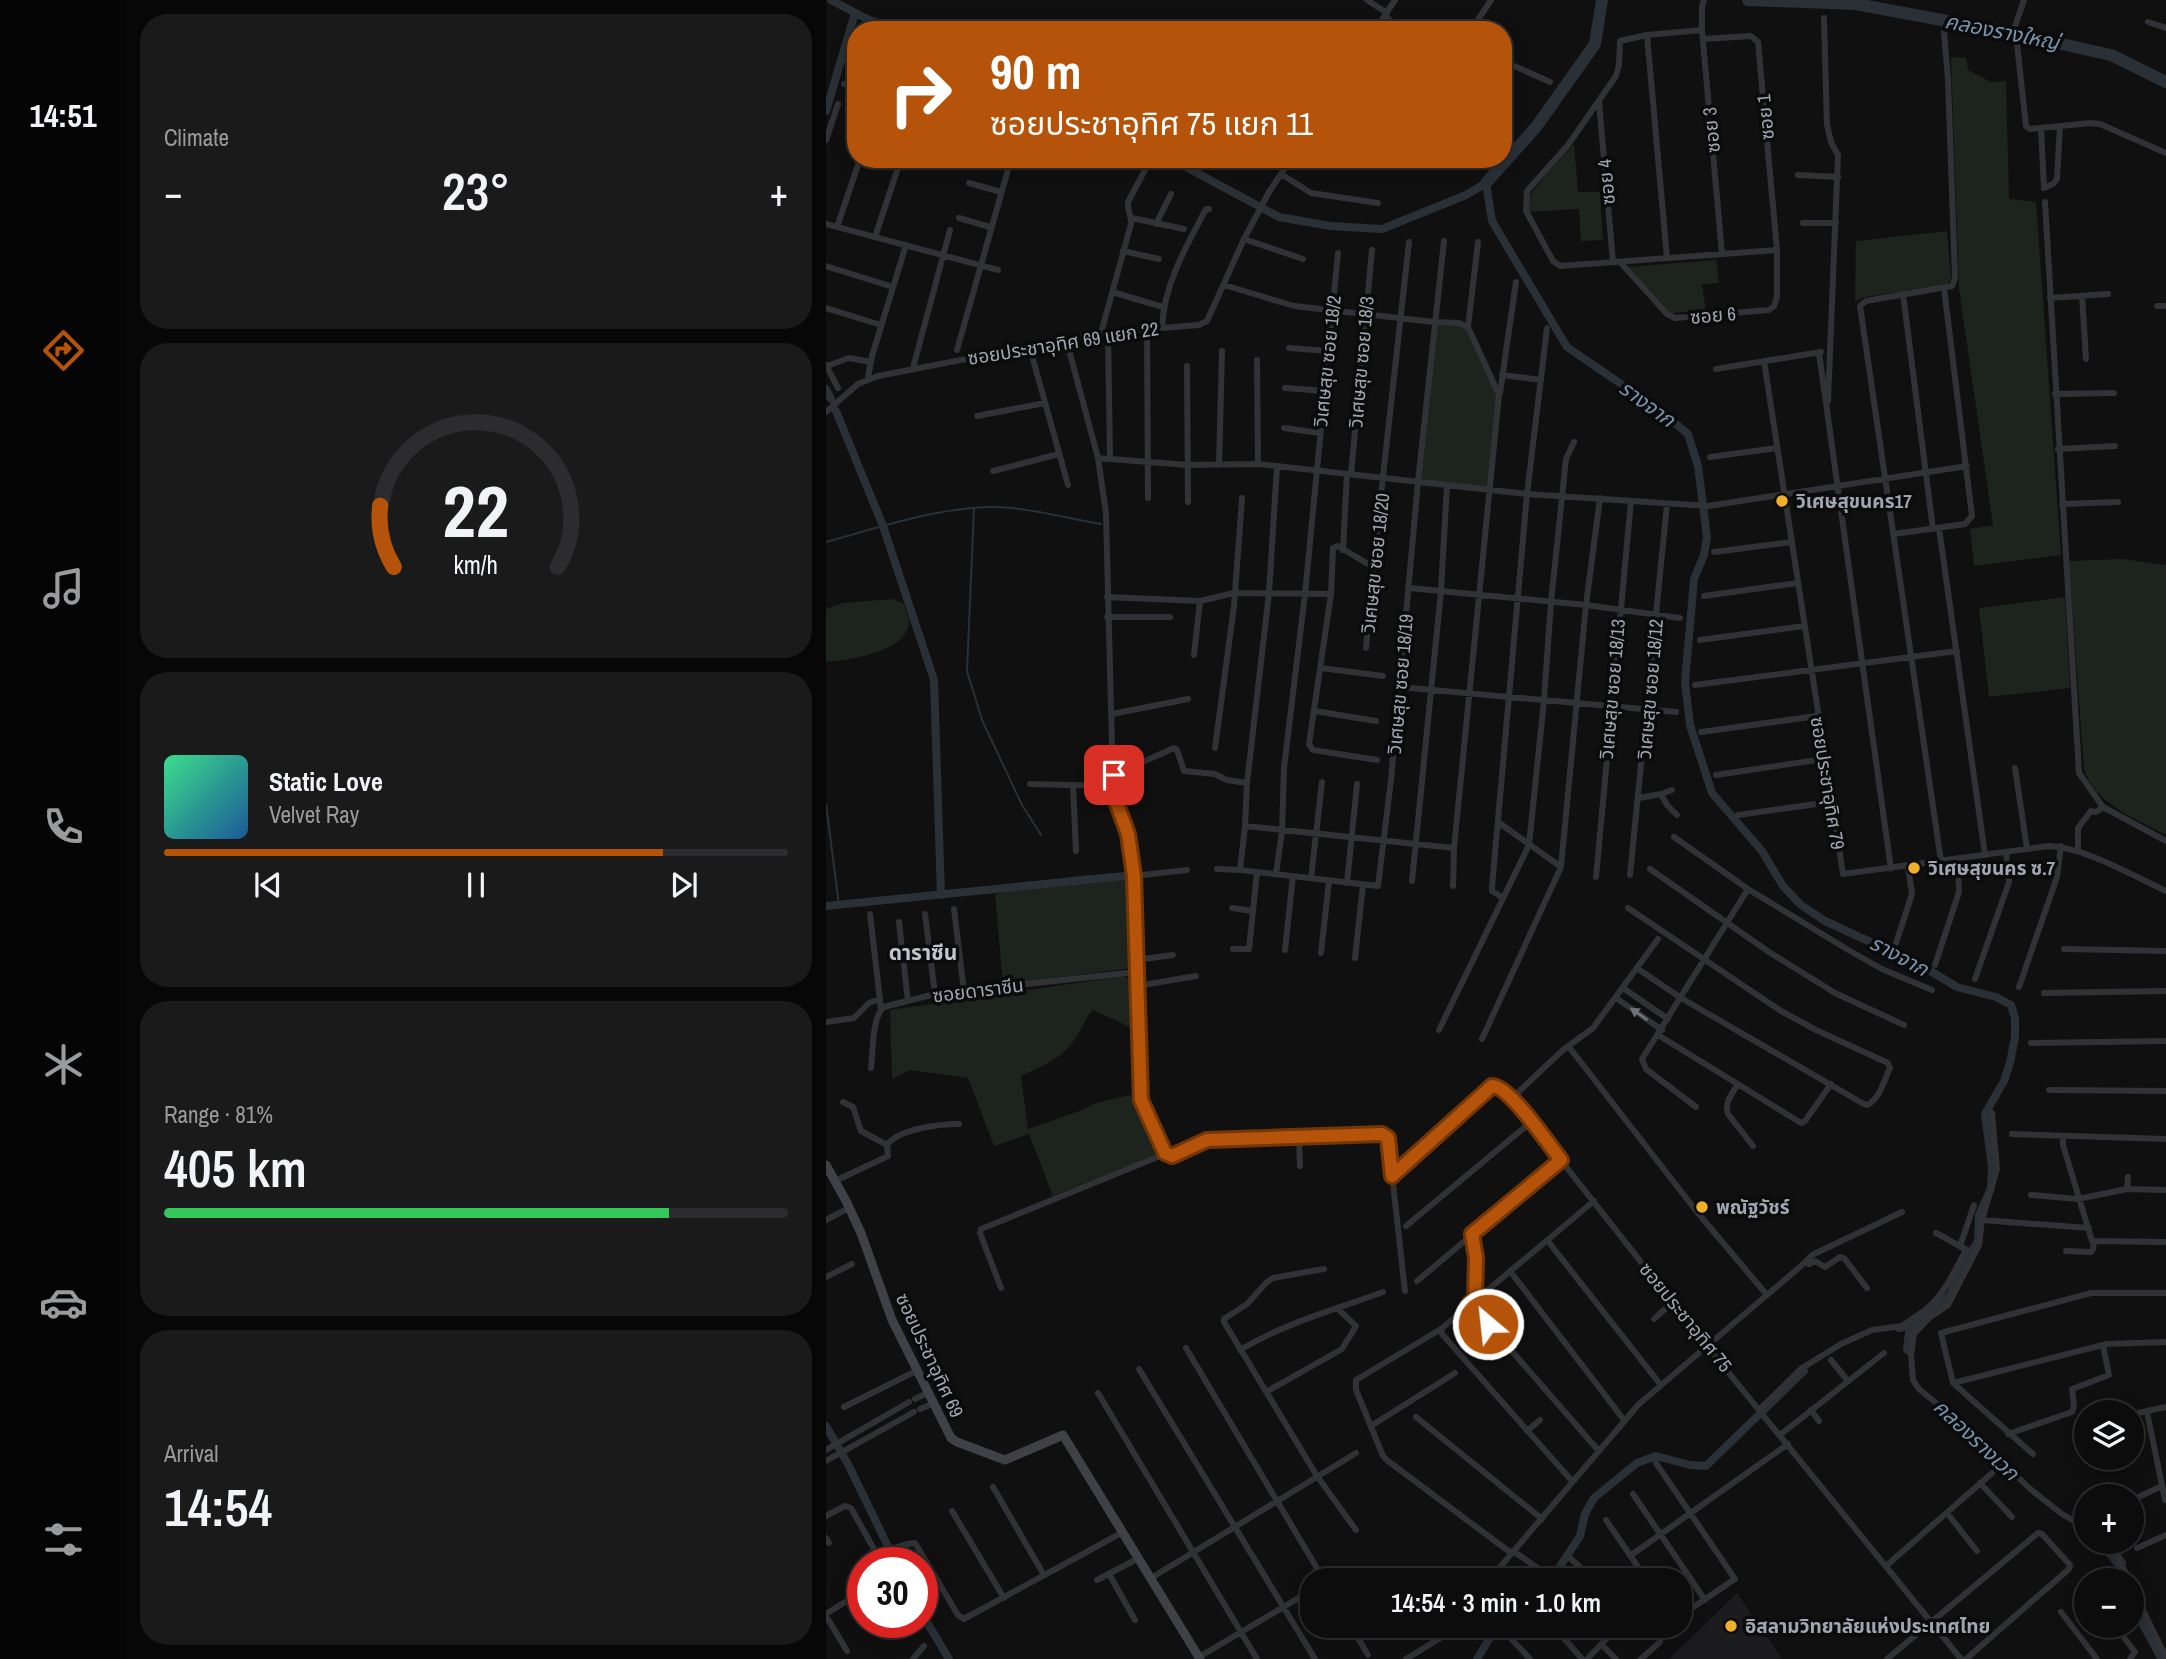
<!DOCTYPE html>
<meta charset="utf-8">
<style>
body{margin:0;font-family:"Archivo Narrow","Noto Sans Thai",sans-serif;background:#1a1a1b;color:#f1f3f6;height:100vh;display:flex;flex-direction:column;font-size:26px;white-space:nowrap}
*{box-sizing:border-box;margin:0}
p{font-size:23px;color:#9a9b9d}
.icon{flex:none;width:38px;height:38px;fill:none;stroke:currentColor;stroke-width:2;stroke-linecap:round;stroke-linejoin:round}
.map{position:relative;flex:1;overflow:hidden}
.details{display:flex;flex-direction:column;gap:14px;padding:14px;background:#070707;width:700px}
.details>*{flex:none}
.banner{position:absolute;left:21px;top:21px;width:665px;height:147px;border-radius:28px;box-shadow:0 4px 18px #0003,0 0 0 2px #2c2c2e;background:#b45309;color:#fff;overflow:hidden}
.fabs{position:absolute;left:1248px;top:1400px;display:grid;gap:14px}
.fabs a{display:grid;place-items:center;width:70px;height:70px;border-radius:50%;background:#0c0c0d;box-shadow:0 4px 18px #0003,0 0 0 2px #2c2c2e;font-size:35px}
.speed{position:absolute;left:21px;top:1547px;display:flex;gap:14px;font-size:35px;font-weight:700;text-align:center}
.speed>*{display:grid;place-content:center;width:91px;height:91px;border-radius:50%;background:#0c0c0d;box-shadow:0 4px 18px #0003,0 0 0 2px #2c2c2e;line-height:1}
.speed .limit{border:10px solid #d22;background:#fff;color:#111}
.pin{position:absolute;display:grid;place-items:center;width:60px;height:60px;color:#fff;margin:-30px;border-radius:14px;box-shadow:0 4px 10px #0006}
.me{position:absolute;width:77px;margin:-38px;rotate:332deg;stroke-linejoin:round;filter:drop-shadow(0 0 5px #0008)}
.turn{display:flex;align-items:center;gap:24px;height:147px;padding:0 28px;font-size:32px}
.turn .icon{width:91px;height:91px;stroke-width:2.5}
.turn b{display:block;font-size:49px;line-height:60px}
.big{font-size:52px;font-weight:600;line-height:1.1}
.details .tile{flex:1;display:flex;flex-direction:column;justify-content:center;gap:10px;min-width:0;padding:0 24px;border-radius:28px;background:#1a1a1b}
.details .dial{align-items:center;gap:0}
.dial svg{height:182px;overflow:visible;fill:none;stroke:#2c2c2e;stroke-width:7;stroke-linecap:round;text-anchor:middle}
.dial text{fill:#f1f3f6;stroke:none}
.song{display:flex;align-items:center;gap:21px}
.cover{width:84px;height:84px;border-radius:10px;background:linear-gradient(135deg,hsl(150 70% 55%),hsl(210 70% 35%))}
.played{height:7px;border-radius:4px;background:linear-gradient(90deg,#b45309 80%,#2c2c2e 80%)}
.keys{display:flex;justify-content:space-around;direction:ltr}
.heat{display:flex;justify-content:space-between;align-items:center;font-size:38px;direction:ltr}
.charge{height:10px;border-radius:5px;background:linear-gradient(90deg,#34c759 81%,#2c2c2e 0)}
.trip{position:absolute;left:474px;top:1568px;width:392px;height:70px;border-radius:28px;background:#0c0c0d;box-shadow:0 4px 18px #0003,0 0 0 2px #2c2c2e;font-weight:600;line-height:70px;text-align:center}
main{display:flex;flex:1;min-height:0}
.dock{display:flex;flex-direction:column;width:126px;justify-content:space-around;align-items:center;background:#050505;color:#9a9b9d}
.dock .icon{width:49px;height:49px}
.dock .on{color:#b45309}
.dock b{font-size:32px;color:#f1f3f6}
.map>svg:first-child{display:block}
.built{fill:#1c1c1e}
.green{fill:#1c241d}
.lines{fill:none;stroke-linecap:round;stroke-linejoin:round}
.stream{stroke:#293036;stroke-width:2}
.canal{stroke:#293036;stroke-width:8}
.river{stroke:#293036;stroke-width:12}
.street{stroke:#313236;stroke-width:6}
.secondary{stroke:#3f4146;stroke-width:9}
.oneway{fill:#6f727a}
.route-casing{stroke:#753606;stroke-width:18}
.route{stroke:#b45309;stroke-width:12}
.poi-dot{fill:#efaf2a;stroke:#0b0b0c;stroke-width:2.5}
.labels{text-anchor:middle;stroke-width:7;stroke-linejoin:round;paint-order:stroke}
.street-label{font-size:19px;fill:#a1a6b2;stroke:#0b0b0c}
.poi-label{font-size:19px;font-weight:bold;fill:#a1a6b2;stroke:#0b0b0c;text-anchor:start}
.water-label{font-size:21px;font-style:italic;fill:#7794ae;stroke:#0b0b0c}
.neighbourhood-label{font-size:21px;font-weight:bold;fill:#c2c5ce;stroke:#0b0b0c}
</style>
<main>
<nav class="dock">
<b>14:51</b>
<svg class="icon on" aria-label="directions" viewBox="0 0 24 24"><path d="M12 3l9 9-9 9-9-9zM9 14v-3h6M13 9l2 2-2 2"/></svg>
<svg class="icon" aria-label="music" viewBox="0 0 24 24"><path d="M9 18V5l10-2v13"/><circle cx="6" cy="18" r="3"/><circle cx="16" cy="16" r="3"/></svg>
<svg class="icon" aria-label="phone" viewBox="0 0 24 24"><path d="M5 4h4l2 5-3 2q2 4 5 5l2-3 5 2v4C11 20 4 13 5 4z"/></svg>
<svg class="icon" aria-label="climate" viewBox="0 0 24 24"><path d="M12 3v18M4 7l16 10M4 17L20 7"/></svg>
<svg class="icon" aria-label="car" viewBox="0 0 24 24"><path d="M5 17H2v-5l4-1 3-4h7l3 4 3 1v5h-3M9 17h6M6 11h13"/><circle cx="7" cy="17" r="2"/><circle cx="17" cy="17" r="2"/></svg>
<svg class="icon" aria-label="filters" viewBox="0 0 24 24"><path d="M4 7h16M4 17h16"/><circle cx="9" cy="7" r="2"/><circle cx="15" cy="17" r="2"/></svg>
</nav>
<section class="details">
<div class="tile"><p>Climate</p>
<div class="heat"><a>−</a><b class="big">23°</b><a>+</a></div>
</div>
<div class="tile dial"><svg viewBox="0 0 100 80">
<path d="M14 69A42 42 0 1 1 86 69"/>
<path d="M14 69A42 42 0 0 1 8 42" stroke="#b45309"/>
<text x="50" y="56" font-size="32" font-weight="700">22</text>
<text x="50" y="72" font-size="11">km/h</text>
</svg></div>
<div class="tile">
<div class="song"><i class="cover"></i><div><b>Static Love</b><p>Velvet Ray</p></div></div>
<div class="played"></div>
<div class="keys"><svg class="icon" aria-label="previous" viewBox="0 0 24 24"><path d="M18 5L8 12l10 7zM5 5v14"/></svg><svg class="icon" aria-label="pause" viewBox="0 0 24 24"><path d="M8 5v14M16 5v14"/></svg><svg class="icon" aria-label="next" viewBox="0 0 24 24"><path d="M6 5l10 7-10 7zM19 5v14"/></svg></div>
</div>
<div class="tile"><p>Range · 81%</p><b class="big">405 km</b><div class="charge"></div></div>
<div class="tile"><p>Arrival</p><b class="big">14:54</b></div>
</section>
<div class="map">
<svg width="1340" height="1659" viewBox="0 0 1340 1659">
<rect width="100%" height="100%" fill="#101011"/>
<path class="built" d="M911 1593 956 1659H843Z"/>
<path class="green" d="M1125 57 1140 58 1142 70 1165 82 1180 81 1183 199 1210 202 1235 555 1148 566 1144 529 1167 525 1133 288Z
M748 144 752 192H774L777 240 755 241 753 209 703 212 701 199 722 172Z
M1121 231 1125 279 1121 285 1039 297 1029 301 1030 241Z
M890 260 893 283 876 284 880 311 844 313 802 267Z
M608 322 642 327 673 395 664 490 592 482Z
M1296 559 1340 565V835C1309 818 1270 805 1258 769L1243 561Z
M1239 597 1244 688 1163 697 1153 608Z
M66 599 78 604C79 609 82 616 83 620 84 652 23 660 0 662V609L17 603Z
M302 873 306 968 177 984 169 894 250 876Z
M298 976 306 981V1028L267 1010C258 1019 256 1030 249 1039 234 1060 218 1065 195 1076L202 1129 256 1110 269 1103 304 1095 323 1133 330 1155 227 1196 203 1134 168 1146 142 1078 84 1070 66 1079 64 1010Z"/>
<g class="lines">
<path class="stream" d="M148 508 141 671 156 720 196 805 215 835
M0 542C55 527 127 502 185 508 215 511 245 519 275 524
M0 804 13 905"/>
<path class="canal" d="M5 0 37 17 67 30
M0 111 29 13
M345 159 453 217 504 226 556 229 640 195 660 183 666 221 741 347 836 412 862 434 872 466 881 537 878 555 868 579 859 682 864 725 886 793 936 851 957 886 975 905 999 921 1096 966 1131 987 1170 997 1185 1005 1189 1018V1037L1184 1063 1178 1081 1159 1114 1166 1167 1165 1188 1153 1215 1152 1241 1134 1270 1124 1295 1086 1325 1073 1328
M0 389 5 399
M10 411 57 526 108 680 115 895
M0 906 298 876
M0 1426 22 1464 70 1563
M725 1580 754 1536 759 1514 768 1498 811 1463 830 1456 864 1465 880 1466 978 1371
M96 1614 123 1659
M651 1659 671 1626"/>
<path class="river" d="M922 0 1030 4 1191 34 1285 55 1340 82
M660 183 710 127 769 44 776 0
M1083 1349 1086 1325
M1124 1418 1183 1472
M1277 1542 1294 1563
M1306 1594 1312 1611 1338 1659"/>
<path class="street" d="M541 0 561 13
M878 0 876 6V30L896 254
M1198 0 1189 26 1200 126 1204 129 1265 123 1274 124 1340 153
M559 15 574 30
M998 18 1001 125 1005 142 1012 155 1002 401
M1322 22 1340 28
M549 30 569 0
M645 30 665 0
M876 30 821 35 794 41 793 65 790 76 742 145 701 191 700 211 727 261 734 266 951 250
M821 35 841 258
M677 61 724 82
M18 84 30 87
M773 102 787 262
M1215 128 1218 188 1227 184 1231 179 1234 126
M0 140 12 104
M573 159 582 162 590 159
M455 174 485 193 552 203
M972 175 1012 177
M143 183 175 192
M1219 202 1253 773 1277 807 1340 841
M133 218 164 227
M306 218 358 229
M977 223H1010
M0 224 172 270
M330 224 345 194
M11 227 34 159
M49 237 75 159
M418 239 477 259
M297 251 333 259
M794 262 841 314 849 318 943 310 948 306 951 297V250L932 42 925 36 877 39
M0 266 67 287
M398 285 468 306 608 322 633 323 642 327 673 395 628 848 627 886
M286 292 337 307
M1077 294 1107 529
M1256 296 1260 359
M1224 298 1282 294
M1331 306H1340
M0 308 55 325
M336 327C338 284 360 247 380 209H383
M642 327 652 242
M321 328 322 498
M282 332 284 459
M275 333 305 224C306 216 301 211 302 202L321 166
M240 339 272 458 280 513 287 786 302 834 308 876 314 1090 318 1108 341 1156 381 1140 560 1134 562 1138 579 1291
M203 345 242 485
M463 348 503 351
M131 350 185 159
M993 353 1065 869
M431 360 432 464
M938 361 1017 874 1223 846C1261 848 1305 875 1340 891
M0 365 12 388
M1 366 23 358 45 362
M361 366 362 502
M87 368 124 230
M890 369 995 352
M676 375 715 380
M42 378 46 356 80 245
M459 388 499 391
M674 393 690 282
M1229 394 1288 393
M0 412 32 384 52 376 275 333 373 325 381 321 418 239 443 192 465 159
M151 416 219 403
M458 428 494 433
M1232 449 1289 446
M884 457 951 448
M272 458 361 465 432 464 701 494 882 506 1141 466
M393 465 396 351
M451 466 443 593 421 783 419 826 414 870 552 886 565 780 592 482 618 241
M167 471 233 454
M525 474 546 250
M1236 504 1292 502
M1113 528 1159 855
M1068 534 1139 524 1146 516 1118 288
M517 550 521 474
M888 552 965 542
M547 567 512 546 507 548 505 594 483 744 487 750 551 760
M583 588 760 605 854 618
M878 596 971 583
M281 597 374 601 408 593 505 594
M281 617H344
M874 640 978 626
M540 648 547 567 583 242
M368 655 374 601
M495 668 557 676
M869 685 1131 651
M574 687 850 712
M489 711 550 721
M286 714 362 699
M875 732 991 716
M389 748 408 606 416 498
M1189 768 1201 849
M288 775 348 748 351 750 358 771 389 774 401 780 421 783
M890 775 998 759
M204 784 287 786
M247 785 250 851
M835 794 841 805 851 815
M813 798 835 794 846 790
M912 815 1004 802
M419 826 628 848
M848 837 922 889 816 1059 820 1069 870 1107
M1252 851V828L1265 811 1270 812 1277 807
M1115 861 1034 306 1040 301 1126 286 1129 278 1122 79 1118 32
M735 867 760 605 774 498
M391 869 414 870
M824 869 943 952 1009 993 1078 1025
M450 874 456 831 458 768 479 594 512 253
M804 875 841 504
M308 876 361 870
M770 877 805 501
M485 878 496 782
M586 881 615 591 621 485
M521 883 531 784
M922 889 1024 951 1056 969 1106 990
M677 898 666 891V887L701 494 721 328
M406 908 426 911
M802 908 955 1011 990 1030 1062 1063 1064 1068C1058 1080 1054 1099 1041 1105L1036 1103 855 998 815 971
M128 909 138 991
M44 914 55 1009
M99 914 109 994
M73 922 82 1001
M1070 943 1086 894 1082 866
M407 949H423L431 872
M1238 949 1340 951
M459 950 467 876
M495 953 503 881
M529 958 537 885
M310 960 347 955
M1109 965 1133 892 1132 859
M1149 979 1183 882 1180 852
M311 986 370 976
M1193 987 1231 877 1235 846
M797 988 842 1019
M1218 993 1340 991
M790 998 836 1030
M0 1022 28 1018 43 1003 54 999
M613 1030 703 845 718 700 725 602 740 459 748 442
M832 1035 975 1123 979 1121 1005 1084
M656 1039 735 867 672 822
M1205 1043 1340 1041
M743 1047 871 1212 941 1295
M45 1068C47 1052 46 1016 58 1007L109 994 310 972
M912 1084C906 1094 898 1102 902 1114L927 1146
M1223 1090 1340 1091
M686 1098 737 1050 767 1028 832 939
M17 1102 27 1107 35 1131 61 1145
M1166 1113 1171 1169 1156 1220 1153 1245 1122 1305 1103 1318 1087 1335 1085 1354 1087 1380 1093 1389 1154 1439 1203 1488 1236 1514 1260 1528
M1186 1134 1340 1139
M1237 1136V1145L1266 1241 1340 1242
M473 1137 474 1166
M566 1176 666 1086 674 1087 686 1098 881 1346 1135 1659
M9 1181 62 1156 61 1145C72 1129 114 1124 133 1124
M1301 1189 1302 1177
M1205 1195 1252 1199 1301 1189 1340 1190
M0 1220 23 1208
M1156 1220 1263 1228
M580 1226 705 1122
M1110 1233 1141 1250
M646 1235 650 1258 649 1300
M721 1240 834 1384
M1134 1246 1148 1205
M1240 1251 1265 1252 1267 1249 1268 1242
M979 1262 983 1264 989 1261 999 1267 1014 1257 1018 1258 1041 1288
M498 1269 447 1278 440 1283 421 1304 398 1319V1322L491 1476 530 1530
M684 1271 798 1420
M0 1277 26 1264
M591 1281 735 1160
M175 1288 154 1233 155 1229 339 1154
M644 1303 772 1450
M1098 1311C1118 1295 1128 1272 1140 1250
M828 1319 848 1301
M615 1329 530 1380V1390L557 1456 562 1461 685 1553
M360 1348 498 1580
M414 1350C459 1323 508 1310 557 1292
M1005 1360 1022 1381
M313 1369 489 1659
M1127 1383 1281 1344 1340 1342
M440 1392 516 1349 530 1326 512 1309
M272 1393 431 1659
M89 1399 101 1393
M18 1407 90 1371
M94 1409 106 1404
M934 1409 976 1368 1015 1344 1046 1330 1076 1326 1098 1311 1103 1318
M985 1410 993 1421
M1321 1412 1339 1500
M1312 1413 1340 1407
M590 1417 716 1519
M545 1426 629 1373
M701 1431 714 1420
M1182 1434 1246 1412 1248 1406 1246 1389 1283 1375 1277 1345
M954 1435 1058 1353
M0 1450 83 1402
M1207 1454 1127 1383 1115 1333 1265 1293H1340
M0 1461 88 1412
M830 1463 909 1579 854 1616
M746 1481 616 1334 615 1329 768 1201
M1154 1483 1186 1517
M167 1487 218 1575
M807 1494 879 1600
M1306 1500 1336 1486
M126 1511 178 1598
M1121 1513 1151 1551
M0 1516 19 1506 25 1508 49 1551C64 1553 75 1543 89 1543L132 1615 138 1619 297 1532
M780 1520 821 1580
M0 1538 3 1543
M1282 1542 1287 1546 1303 1580
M1311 1548 1340 1535
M687 1551 729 1580
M804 1556 962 1444
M745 1559 768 1580
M1060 1566 1166 1473
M283 1574 309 1620
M30 1576 37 1587
M325 1578 530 1453
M271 1580 313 1558
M663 1580 813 1404 975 1266 986 1255 1076 1212
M1306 1587 1340 1658
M1235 1612 1271 1659
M0 1614 37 1591
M0 1616 21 1651
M525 1626 542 1655
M727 1626 756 1659
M1289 1626 1309 1652 1304 1659
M679 1632 704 1659
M530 1634 545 1626
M775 1644 790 1659
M373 1657 486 1590
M87 1659 98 1646
M580 1659 616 1637 625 1626
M761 1659 793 1626
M815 1659 834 1642
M1061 1659 1212 1533 1216 1534 1244 1565 1243 1569 1140 1659"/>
<path class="secondary" d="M0 1165 20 1201 35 1233 66 1320 125 1438 131 1442 179 1460 237 1435 374 1659"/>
</g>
<defs><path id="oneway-solid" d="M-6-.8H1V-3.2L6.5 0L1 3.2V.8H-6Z" transform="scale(1.75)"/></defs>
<use class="oneway" href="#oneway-solid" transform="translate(813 1014) rotate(-145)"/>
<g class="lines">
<defs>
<path id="route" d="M288 775V796L302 834 308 876 315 1100 339 1153 346 1156 381 1140 556 1134 562 1138 566 1176 666 1086C684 1086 723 1145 735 1160L646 1234 650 1258 649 1300 644 1303 662 1324"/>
</defs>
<use href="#route" class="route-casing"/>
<use href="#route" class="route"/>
</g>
<g class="poi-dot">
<circle cx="956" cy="501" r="7"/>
<circle cx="1088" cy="868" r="7"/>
<circle cx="876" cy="1207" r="7"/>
<circle cx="905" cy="1626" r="7"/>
</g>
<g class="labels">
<g class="street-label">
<text transform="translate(939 117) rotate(-95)" y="7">ซอย 1</text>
<text transform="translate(885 130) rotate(-95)" y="7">ซอย 3</text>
<text transform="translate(780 182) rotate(-95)" y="7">ซอย 4</text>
<text transform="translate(887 315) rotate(-5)" y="7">ซอย 6</text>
<text transform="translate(237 343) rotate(-9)" y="7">ซอยประชาอุทิศ 69 แยก 22</text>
<text transform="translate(501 361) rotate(-84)" y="7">วิเศษสุข ซอย 18/2</text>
<text transform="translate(535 362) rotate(-85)" y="7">วิเศษสุข ซอย 18/3</text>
<text transform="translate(549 563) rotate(-84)" y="7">วิเศษสุข ซอย 18/20</text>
<text transform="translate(574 684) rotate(-85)" y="7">วิเศษสุข ซอย 18/19</text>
<text transform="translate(786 689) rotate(-85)" y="7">วิเศษสุข ซอย 18/13</text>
<text transform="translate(824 689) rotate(-85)" y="7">วิเศษสุข ซอย 18/12</text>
<text transform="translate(1002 783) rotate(81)" y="7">ซอยประชาอุทิศ 79</text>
<text transform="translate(152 990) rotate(-7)" y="7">ซอยดาราซีน</text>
<text transform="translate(860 1317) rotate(51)" y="7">ซอยประชาอุทิศ 75</text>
<text transform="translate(104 1355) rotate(65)" y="7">ซอยประชาอุทิศ 69</text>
</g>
<g class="poi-label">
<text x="970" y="508">วิเศษสุขนคร17</text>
<text x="1102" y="875">วิเศษสุขนคร ซ.7</text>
<text x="890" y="1214">พณัฐวัชร์</text>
<text x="919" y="1633">อิสลามวิทยาลัยแห่งประเทศไทย</text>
</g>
<g class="water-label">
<text transform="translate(1176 32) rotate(11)" y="7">คลองรางใหญ่</text>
<text transform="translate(821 404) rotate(36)" y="7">รางจาก</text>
<text transform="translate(1073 956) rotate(28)" y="7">รางจาก</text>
<text transform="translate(1150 1440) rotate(43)" y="7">คลองรางเวก</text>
</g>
<g class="neighbourhood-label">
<text x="97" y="960">ดาราซีน</text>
</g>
</g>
</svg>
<div class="fabs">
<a><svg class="icon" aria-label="layers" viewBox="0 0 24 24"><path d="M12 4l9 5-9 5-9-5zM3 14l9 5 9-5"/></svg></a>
<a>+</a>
<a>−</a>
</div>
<div class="speed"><div class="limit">30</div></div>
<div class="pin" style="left:288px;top:775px;background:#d93025"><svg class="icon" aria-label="arrive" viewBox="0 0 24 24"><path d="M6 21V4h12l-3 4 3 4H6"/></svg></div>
<svg class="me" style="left:662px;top:1324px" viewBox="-20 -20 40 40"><circle r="17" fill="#b45309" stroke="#fff" stroke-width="3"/><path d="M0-11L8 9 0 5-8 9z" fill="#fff"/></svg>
<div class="trip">14:54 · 3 min · 1.0 km</div>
<div class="banner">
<div class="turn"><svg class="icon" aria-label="right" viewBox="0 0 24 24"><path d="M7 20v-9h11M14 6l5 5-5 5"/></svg><div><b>90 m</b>ซอยประชาอุทิศ 75 แยก 11</div></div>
</div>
</div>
</main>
